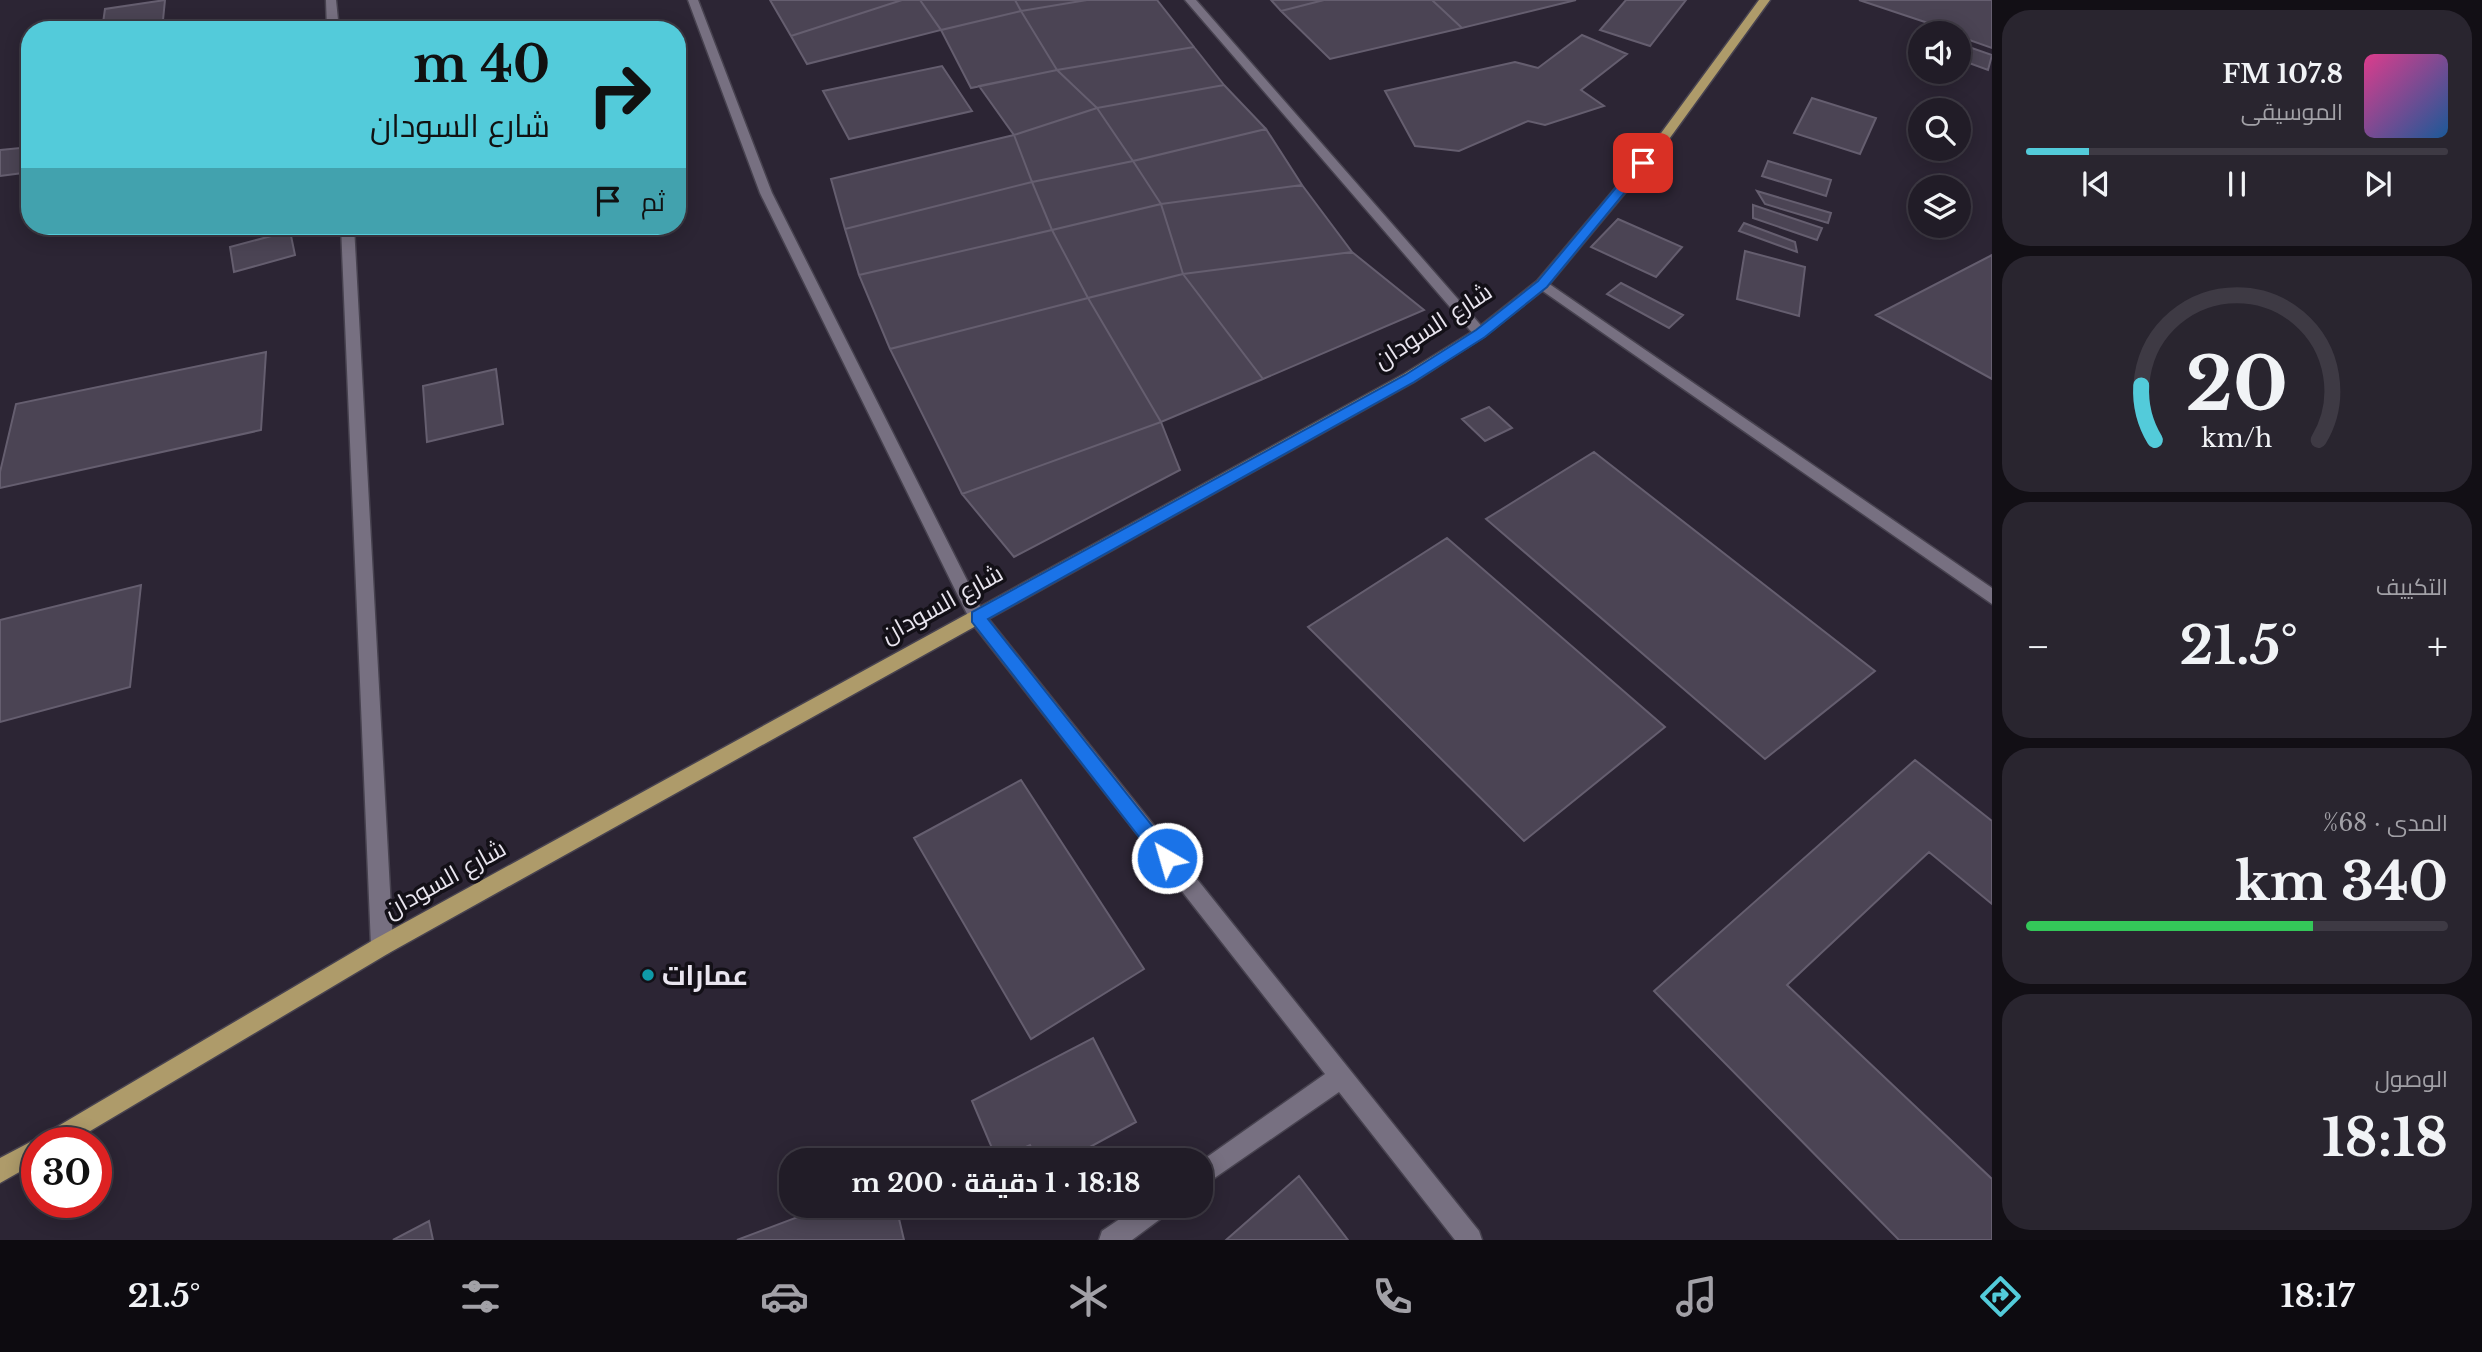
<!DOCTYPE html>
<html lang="ar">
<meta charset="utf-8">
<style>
body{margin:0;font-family:"Libre Baskerville",Cairo,serif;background:#29252f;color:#f1f3f6;direction:rtl;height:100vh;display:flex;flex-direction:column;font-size:26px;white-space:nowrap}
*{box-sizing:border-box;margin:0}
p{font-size:23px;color:#a2a1a7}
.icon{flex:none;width:38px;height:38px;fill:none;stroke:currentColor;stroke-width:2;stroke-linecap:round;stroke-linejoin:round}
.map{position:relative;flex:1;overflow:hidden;direction:ltr}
.panel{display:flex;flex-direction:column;gap:10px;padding:10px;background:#120f15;width:490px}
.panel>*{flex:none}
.banner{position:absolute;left:21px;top:21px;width:665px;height:214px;border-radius:28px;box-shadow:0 4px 18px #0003,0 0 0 2px #3e3a44;direction:rtl;background:#53cbda;color:#111;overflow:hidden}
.buttons{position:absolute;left:1908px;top:21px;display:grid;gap:14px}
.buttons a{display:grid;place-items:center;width:63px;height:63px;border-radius:50%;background:#211c27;box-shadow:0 4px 18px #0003,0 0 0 2px #3e3a44;font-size:35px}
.speed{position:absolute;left:21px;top:1127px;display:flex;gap:14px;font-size:35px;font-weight:700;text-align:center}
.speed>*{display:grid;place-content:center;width:91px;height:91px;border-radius:50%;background:#211c27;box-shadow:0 4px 18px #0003,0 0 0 2px #3e3a44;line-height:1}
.speed .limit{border:10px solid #d22;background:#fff;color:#111}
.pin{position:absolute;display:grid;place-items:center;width:60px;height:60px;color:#fff;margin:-30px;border-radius:14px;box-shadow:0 4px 10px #0006}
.me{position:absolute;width:77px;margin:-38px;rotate:322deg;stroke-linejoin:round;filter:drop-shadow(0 0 5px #0008)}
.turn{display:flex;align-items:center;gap:24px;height:147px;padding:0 21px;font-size:32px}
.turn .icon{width:91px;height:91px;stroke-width:2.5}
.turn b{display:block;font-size:49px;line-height:60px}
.then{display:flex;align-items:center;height:66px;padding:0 21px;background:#0003;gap:14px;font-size:26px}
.big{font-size:52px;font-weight:700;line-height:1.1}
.panel .card{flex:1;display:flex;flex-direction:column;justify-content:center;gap:10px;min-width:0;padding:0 24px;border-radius:28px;background:#29252f}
.panel .dial{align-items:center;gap:0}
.dial svg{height:182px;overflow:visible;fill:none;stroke:#3e3a44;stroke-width:7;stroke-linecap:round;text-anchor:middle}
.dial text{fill:#f1f3f6;stroke:none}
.song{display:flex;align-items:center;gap:21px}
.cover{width:84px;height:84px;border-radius:10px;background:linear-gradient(135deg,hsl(330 70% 55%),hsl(210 70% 35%))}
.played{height:7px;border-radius:4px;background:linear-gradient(90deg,#53cbda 15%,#3e3a44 15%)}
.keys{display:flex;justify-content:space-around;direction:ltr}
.heat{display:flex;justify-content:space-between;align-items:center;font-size:38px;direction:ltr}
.charge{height:10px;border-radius:5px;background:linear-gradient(90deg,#34c759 68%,#3e3a44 0)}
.trip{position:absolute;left:779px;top:1148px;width:434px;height:70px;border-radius:28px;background:#211c27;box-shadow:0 4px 18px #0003,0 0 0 2px #3e3a44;font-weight:700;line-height:70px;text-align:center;direction:rtl}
.menu{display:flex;height:112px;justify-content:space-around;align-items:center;background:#0d0b10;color:#a2a1a7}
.menu .icon{width:49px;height:49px}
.menu .active{color:#53cbda}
.menu b{font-size:32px;color:#f1f3f6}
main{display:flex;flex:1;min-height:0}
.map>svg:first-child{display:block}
.building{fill:#4b4454;stroke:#655e6f;stroke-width:2}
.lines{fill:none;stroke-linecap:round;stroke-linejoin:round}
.minor-casing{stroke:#47424f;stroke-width:3}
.major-casing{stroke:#47424f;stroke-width:3}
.minor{fill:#777081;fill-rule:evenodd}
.major{fill:#ae9b6a;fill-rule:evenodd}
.route{fill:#1a73e8;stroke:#114b97;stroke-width:2}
.culture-dot{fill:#0f9aa8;stroke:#131017;stroke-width:2.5}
.labels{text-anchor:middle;stroke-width:7;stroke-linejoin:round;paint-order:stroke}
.street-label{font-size:24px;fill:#e9e5ef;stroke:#131017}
.near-poi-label{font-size:28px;font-weight:bold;fill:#e9e5ef;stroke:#131017;text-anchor:start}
</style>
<main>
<section class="panel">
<div class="card">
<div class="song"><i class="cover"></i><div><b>107.8 FM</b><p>الموسيقى</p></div></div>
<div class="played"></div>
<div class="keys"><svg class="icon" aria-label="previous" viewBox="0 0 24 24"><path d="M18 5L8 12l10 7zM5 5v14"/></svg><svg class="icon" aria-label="pause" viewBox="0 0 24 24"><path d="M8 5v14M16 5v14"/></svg><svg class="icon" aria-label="next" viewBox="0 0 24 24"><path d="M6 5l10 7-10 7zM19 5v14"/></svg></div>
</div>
<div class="card dial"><svg viewBox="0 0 100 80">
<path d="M14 69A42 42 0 1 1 86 69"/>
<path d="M14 69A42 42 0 0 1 8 45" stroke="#53cbda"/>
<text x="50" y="56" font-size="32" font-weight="700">20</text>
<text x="50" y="72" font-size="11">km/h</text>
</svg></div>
<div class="card"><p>التكييف</p>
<div class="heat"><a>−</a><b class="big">21.5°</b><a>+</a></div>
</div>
<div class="card"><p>المدى · 68%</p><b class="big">340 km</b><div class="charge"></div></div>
<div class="card"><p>الوصول</p><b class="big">18:18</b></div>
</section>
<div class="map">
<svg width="1992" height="1240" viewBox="0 0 1992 1240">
<rect width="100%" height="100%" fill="#2c2534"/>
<path class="building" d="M165 0 162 30H102L105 9Z
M770 0H902L791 36Z
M902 0H920L941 30 807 64 791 36Z
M920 0H1015L1021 11 941 30Z
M1015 0H1087L1021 11Z
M1087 0H1157L1194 47 1057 70 1021 11Z
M1271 0H1324L1281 11Z
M1324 0H1432L1462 28 1330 59 1281 11Z
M1432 0H1576L1462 28Z
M1626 0H1686L1650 46 1600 30Z
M1859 0H1992V48L1958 36V33Z
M1021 11 1057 70 971 88 941 30Z
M1582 35 1627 54 1581 90 1604 106 1545 125 1528 121 1459 151 1415 146 1385 91 1515 62 1538 68Z
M1966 46 1992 55 1988 70 1958 59Z
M1194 47 1224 85 1097 108 1057 70Z
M942 66 972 111 849 139 823 91Z
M1057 70 1097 108 1014 135 979 86Z
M1224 85 1266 129 1133 161 1097 108Z
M1812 98 1876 118 1860 154 1794 133Z
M1097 108 1133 161 1032 182 1014 135Z
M1266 129 1302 185 1161 204 1133 161Z
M1014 135 1032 182 845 229 831 179Z
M30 147V172L0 176V150Z
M1133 161 1161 204 1052 230 1032 182Z
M1768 161 1831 180 1826 196 1762 176Z
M1032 182 1052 230 859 275 845 229Z
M1302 185 1352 252 1183 274 1161 204Z
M1757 191 1831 213 1828 223 1765 204Z
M1161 204 1183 274 1088 298 1052 230Z
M1753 205 1822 228 1817 240 1753 218Z
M1618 219 1682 247 1656 277 1591 247Z
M1744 223 1795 242 1797 252 1739 231Z
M1052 230 1088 298 890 349 859 275Z
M290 231 295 255 234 272 230 247Z
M1745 251 1805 267 1799 316 1737 299Z
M1352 252 1424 310 1263 379 1183 274Z
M1992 255V379L1876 315Z
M1183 274 1263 379 1161 422 1088 298Z
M1621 283 1683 315 1669 328 1607 294Z
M1088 298 1161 422 962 494 890 349Z
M266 352 261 430 0 488V472L16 404Z
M496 369 503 424 427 442 423 386Z
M1489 407 1512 428 1485 441 1462 419Z
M1161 422 1180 470 1014 557 962 494Z
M1594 452 1875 671 1765 759 1486 519Z
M1447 538 1665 727 1524 841 1308 627Z
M141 585 130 687 0 722V620Z
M1915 760 1992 821V904L1929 852 1787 985 1992 1179V1240H1899L1654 991Z
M1021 780 1144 969 1031 1039 914 838Z
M1093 1038 1136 1122 1066 1160H1037L1030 1145 997 1160 972 1101Z
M1299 1176 1348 1240H1226Z
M827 1206H896L904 1240H737Z
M429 1221 433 1240H393Z"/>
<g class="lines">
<defs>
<path id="minor" d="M326 0H336L339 30H327Z
M688 0H698L772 193 983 612 1479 1231 1482 1240H1455L1339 1092 1200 1188V1162L1325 1074 971 622 760 193Z
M1185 0H1196L1485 330V336H1475Z
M341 226H354L393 946 389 953 382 956 375 953 371 946Z
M1542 279 1992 588V604L1537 287 1535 284Z
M1139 1206H1171L1167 1214 1132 1240H1099L1102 1231Z"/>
<path id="major" d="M1759 0H1770L1664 146 1547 287 1485 336 1414 382 389 953 70 1143H37V1162L0 1183V1158L38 1138 375 939 1404 374 1475 330 1537 281 1656 140Z"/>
</defs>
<use href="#minor" class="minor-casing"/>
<use href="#major" class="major-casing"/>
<use href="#minor" class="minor"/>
<use href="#major" class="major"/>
</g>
<path class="route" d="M1639 160 1649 163 1547 287 1485 337 1414 382 988 619 1173 852 1176 858 1173 864 1167 867 1160 864 972 622V612L1405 375 1476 330 1538 281Z"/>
<circle class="culture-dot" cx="648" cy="975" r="7"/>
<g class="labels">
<g class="street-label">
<text transform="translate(1433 326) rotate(-33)" y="8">شارع السودان</text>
<text transform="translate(942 604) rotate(-29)" y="8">شارع السودان</text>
<text transform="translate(445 879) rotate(-29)" y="8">شارع السودان</text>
</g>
<g class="near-poi-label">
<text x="662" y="985">عمارات</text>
</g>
</g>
</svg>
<div class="buttons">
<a><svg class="icon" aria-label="sound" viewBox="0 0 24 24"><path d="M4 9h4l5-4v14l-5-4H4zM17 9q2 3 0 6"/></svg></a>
<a><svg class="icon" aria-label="search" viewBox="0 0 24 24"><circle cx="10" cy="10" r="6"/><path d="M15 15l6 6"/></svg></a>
<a><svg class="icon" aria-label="layers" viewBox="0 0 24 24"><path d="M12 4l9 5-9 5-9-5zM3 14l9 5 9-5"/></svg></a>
</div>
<div class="speed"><div class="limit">30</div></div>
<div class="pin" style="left:1643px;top:163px;background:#d93025"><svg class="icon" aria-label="arrive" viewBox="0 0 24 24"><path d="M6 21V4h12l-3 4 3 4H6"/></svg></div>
<svg class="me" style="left:1167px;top:858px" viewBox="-20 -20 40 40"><circle r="17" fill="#1a73e8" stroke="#fff" stroke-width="3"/><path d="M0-11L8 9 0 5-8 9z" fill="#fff"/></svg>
<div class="trip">18:18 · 1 دقيقة · 200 m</div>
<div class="banner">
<div class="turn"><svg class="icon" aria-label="right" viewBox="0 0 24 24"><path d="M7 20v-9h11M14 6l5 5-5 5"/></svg><div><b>40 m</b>شارع السودان</div></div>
<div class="then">ثم<svg class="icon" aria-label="arrive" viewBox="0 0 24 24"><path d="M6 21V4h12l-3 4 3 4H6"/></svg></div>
</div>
</div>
</main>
<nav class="menu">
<b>18:17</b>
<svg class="icon active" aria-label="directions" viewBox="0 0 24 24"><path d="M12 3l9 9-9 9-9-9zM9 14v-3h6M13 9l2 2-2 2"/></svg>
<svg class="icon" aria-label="music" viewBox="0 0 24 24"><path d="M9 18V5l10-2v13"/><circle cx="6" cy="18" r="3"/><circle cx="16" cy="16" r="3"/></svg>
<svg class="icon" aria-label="phone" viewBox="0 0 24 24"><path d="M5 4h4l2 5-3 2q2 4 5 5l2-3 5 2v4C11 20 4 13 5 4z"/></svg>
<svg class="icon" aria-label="climate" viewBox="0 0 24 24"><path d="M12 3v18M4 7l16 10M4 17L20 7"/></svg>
<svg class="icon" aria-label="car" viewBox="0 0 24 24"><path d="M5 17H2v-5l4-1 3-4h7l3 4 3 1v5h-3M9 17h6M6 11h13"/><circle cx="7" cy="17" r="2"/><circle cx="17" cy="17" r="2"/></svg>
<svg class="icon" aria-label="filters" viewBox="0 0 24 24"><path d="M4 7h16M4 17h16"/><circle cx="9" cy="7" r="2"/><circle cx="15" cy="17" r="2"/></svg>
<b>21.5°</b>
</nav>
